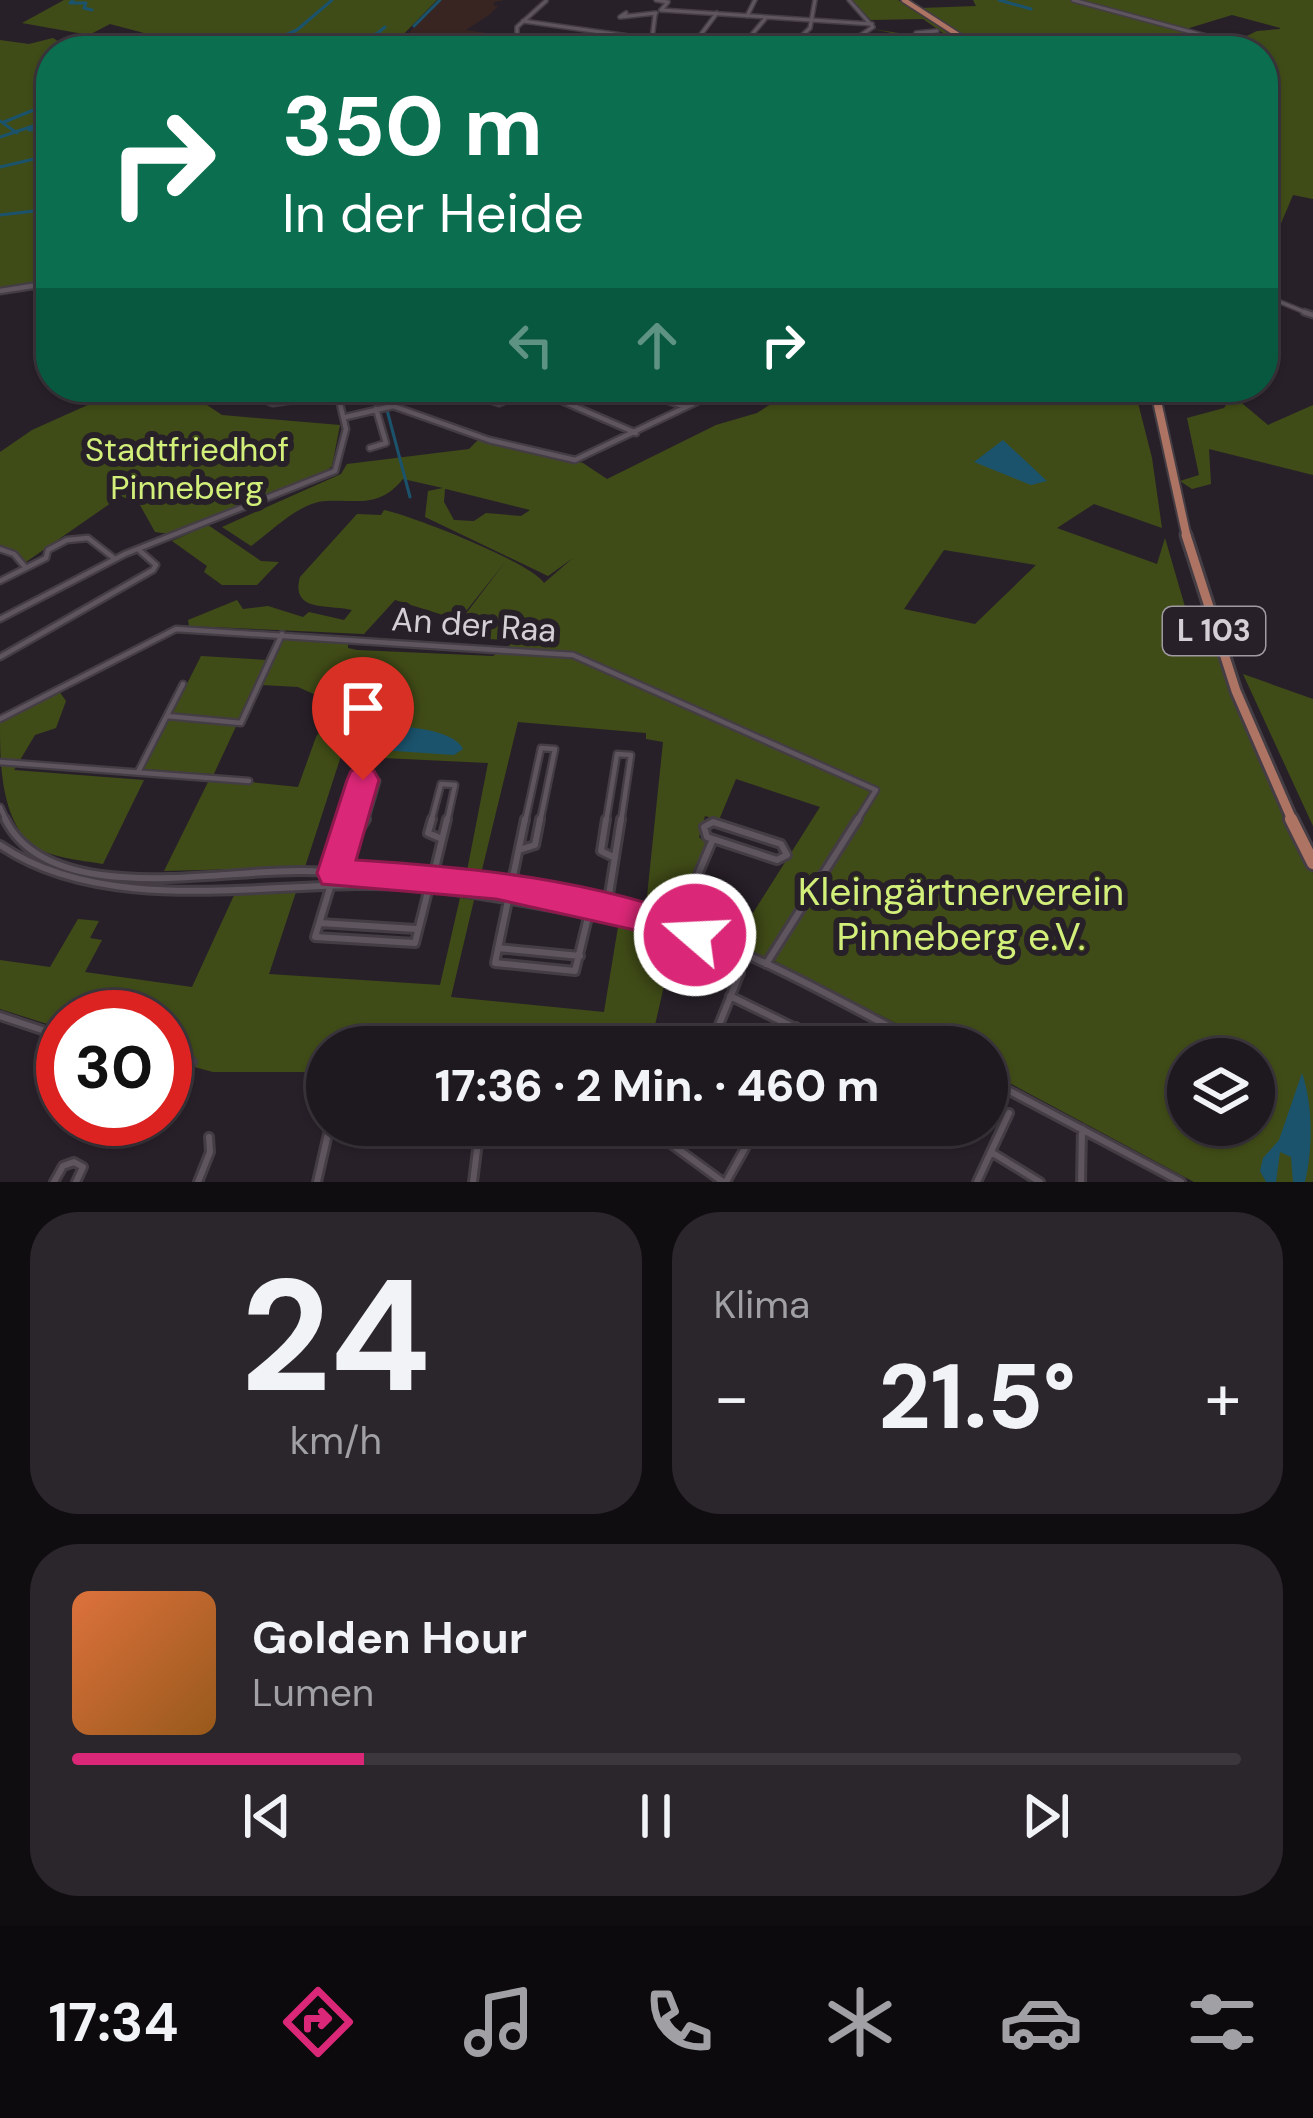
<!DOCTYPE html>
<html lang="de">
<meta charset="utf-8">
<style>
body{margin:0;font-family:"DM Sans",sans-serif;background:#2b252c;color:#f1f3f6;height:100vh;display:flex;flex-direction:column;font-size:45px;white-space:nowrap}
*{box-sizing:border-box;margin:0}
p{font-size:39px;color:#a1a0a4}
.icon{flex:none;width:66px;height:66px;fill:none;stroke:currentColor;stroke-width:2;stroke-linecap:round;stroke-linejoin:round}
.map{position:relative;height:1182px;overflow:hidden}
.drawer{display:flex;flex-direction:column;gap:30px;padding:30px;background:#100d11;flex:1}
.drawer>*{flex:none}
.top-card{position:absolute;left:36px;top:36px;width:1242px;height:366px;border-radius:48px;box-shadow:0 3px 9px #0004,0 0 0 3px #3c373d;background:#0b6e4f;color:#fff;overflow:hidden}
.tools{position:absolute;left:1167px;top:1038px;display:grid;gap:24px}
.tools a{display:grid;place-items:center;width:108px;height:108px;border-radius:50%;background:#1e181f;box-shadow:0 3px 9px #0004,0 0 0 3px #3c373d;font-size:60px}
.speed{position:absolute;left:36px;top:990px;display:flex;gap:24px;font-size:60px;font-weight:700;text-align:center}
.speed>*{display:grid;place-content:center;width:156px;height:156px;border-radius:50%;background:#1e181f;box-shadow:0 3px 9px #0004,0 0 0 3px #3c373d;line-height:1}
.speed .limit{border:18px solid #d22;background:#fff;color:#111}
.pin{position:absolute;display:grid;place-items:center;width:102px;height:102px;color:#fff;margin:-123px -51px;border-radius:50% 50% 50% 0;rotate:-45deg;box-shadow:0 0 12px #0007}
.pin .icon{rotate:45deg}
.me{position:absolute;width:132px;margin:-66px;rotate:289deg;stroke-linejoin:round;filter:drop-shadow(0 0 9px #0008)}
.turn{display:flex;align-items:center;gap:42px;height:252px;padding:0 48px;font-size:54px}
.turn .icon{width:156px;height:156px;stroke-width:2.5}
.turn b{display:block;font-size:84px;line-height:102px}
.lanes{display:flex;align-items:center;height:114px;padding:0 48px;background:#0003;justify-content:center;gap:60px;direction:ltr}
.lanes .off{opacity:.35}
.big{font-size:90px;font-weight:800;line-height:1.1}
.drawer .card{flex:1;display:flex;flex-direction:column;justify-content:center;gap:18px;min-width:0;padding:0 42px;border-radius:48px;background:#2b252c}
.drawer .dial{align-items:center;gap:0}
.dial b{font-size:156px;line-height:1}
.song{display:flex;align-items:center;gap:36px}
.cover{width:144px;height:144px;border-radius:18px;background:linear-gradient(135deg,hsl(20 70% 55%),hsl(30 70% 35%))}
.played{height:12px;border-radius:6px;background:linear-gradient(90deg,#db2777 25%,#3c373d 25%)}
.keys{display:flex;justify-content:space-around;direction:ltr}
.heat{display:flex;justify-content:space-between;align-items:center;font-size:66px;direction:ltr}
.drawer .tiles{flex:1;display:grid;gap:30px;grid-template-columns:1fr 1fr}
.card:last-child{grid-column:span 2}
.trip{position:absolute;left:306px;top:1026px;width:702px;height:120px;border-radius:60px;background:#1e181f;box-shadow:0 3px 9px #0004,0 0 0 3px #3c373d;font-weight:800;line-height:120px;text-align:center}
.dock{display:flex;height:192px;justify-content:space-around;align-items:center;background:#0c0a0c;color:#a1a0a4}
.dock .icon{width:84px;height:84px}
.dock .current{color:#db2777}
.dock b{font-size:54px;color:#f1f3f6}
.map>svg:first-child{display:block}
.commercial{fill:#382522}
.green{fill:#404c17;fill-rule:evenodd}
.water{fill:#1b536c}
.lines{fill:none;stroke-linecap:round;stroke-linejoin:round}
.stream{stroke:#1b536c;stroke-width:3}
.minor-far2-casing{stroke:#443d44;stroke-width:6}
.minor-far1-casing{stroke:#443d44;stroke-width:9}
.minor-casing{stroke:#443d44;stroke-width:12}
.tertiary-far1-casing{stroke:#443d44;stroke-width:6}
.tertiary-casing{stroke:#443d44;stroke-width:9}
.primary-far3-casing{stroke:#443d44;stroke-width:8}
.primary-far2-casing{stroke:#443d44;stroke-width:12}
.primary-far1-casing{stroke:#443d44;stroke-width:15}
.primary-casing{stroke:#443d44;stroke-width:18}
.minor-far2{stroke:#5e555f;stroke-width:3}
.minor-far1{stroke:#5e555f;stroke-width:4.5}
.minor{stroke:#5e555f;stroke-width:6}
.tertiary-far1{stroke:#5e555f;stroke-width:3}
.tertiary{stroke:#5e555f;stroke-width:4.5}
.primary-far3{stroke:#ad7464;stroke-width:4.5}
.primary-far2{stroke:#ad7464;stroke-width:8}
.primary-far1{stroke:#ad7464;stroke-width:9}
.primary{stroke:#ad7464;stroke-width:12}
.route{fill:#db2777;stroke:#8e194d;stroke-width:3}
.labels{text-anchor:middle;stroke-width:12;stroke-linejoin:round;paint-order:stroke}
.shield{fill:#282029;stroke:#a09aa1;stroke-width:3}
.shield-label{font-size:30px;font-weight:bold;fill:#d4cfd5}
.park-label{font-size:33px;fill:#d2ef7a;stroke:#282029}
.street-label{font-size:33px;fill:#d4cfd5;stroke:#282029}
.near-park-label{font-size:39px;fill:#d2ef7a;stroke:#282029}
</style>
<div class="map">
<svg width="1313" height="1182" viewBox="0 0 1313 1182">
<rect width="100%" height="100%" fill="#282029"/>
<path class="commercial" d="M441 0H504L495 2 493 5 498 6 489 15 466 30 500 35 483 45 400 46 398 44Z"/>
<path class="green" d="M64 0H437L392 46 415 41 416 46 514 44 516 51H163L182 43 110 24 89 35 22 23Z
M850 0H898L975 51 873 29 956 42 923 19 871 20Z
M973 0H1313V199L1293 195 1263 266V51H986L921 8 976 6ZM1232 15 1280 28V29L1257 31 1230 44 1186 29Z
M53 38 61 43 79 39 100 51H51V282L0 289V40L29 44Z
M104 387H180L222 415 340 425 332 466 319 477 177 535 155 532 140 505 121 496 26 562 17 552 0 546V452L32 430 110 395Z
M797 387H1134L1152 458 1162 528 1094 504 1057 528 1157 564 1165 538 1195 641 1214 644 1252 742 1313 873V1182H1194L987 1071V1047H942L777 962 684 927 687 912 741 932 820 807 736 779 719 820 705 816 699 837 708 845 675 923 640 909 646 906 663 742 646 739V733L518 722 480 878 466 876 488 763 341 756 305 867 164 871 212 774 144 769 201 656 267 660 212 778 298 787 316 737 338 705 298 687 262 685 283 639 348 643V648L357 650 493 656 516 641 449 636 506 561 459 620 395 600 364 634 189 626 188 620 237 600 243 609 268 606 303 617 309 612 344 620 352 610C330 604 290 613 300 577L357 514 381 515 384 510C413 516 532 563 544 583L573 558 548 576 425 517 428 491 443 488 403 479C378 509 358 499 326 501 299 502 271 532 251 546L222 527 341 474 347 464 469 449 479 439 583 463 607 479 716 425 757 413ZM445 489H446L530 510 521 516 486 513 474 521 454 520 444 502ZM944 550 1036 565 975 624 904 609ZM1188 1059H1254V1125H1188Z
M1230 399H1237L1268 425 1313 405V475L1209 449 1211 484 1192 489 1180 481 1199 475 1187 418 1224 408Z
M208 525 261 561 279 562 257 585H222L204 572 207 566 172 541Z
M1243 674 1313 699V826Z
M59 691 66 701 56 728 35 735 14 770 144 780 103 864C80 860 47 858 29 842 0 814 0 759 0 722Z
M297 889 269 974 440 985 460 898 474 900 451 997 604 1012 618 927 639 929 640 934 645 929 674 942 650 1047H327V1072H213L165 1059V1017H63V1029L0 1009V960L50 967 78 919 99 921 90 938 102 940 85 972 192 987 236 891Z"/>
<path class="water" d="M1003 440 1047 481 1031 485 974 462Z
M353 725C378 724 452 725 463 749L454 755 350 748 339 736Z
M1302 1073C1313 1105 1313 1148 1305 1182H1293L1291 1157 1280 1152 1276 1182H1266L1260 1171 1263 1158 1279 1140Z"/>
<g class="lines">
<path class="stream" d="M73 0 70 3H86L84 8 92 10
M999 0 1031 9
M414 26 440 0
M379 32 385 27
M366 41 377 33
M360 46 363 51
M247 51 297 30 332 0
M0 121 17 133
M4 122 51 103
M29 130 51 128
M0 137 51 120
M0 167 51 155
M0 215 51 209
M387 403 394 387
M387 410 410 497"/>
<defs>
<path id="minor-far2" d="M656 0 668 2 661 10
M1073 0 1217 39
M661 10 872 24
M626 13 620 17 656 13
M747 16 755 0
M523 21 734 51
M652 39 655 15
M852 41 884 48 882 51
M693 45 717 13
M912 46 916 33 937 31
M884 48 942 51
M738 51 765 19
M786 51 810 28 815 0
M837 51 873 27 849 0
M1263 295 1312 315"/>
<path id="minor-far1" d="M1304 312 1313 315
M266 387 268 401 273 403 340 393
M451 387 499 403 534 389
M530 387 636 433
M646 393 686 407
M393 406 489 440 575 460 728 387
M346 417 393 406 402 387
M370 448 386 443 376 409
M0 549 14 554 26 568
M0 581 46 558 48 550 67 540 88 538 115 559
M0 619 125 554 335 471 346 429 336 387
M0 657 153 570 156 565 140 551
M167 716 241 723 282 634
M0 719 176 629 573 655 876 790 856 822
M0 762 249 781
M138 772 183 684
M0 807 7 822
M350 822 363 780 377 781 365 822
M431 822 441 784 455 785 447 822
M525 822 541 748 555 749 540 822
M606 822 617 754 631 755 621 822"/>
<path id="minor" d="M5 819C50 909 221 869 303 871 419 873 544 884 655 919 751 950 839 1000 927 1047
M432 819 428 833 442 839
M525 819 495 963 575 971 589 913
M606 819 601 851 615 858
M713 822 781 844 787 855 777 860 707 837 704 827Z
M346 835H356L366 819
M346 835 315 937 415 943 428 891
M346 835 351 819
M0 845C114 923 290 875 421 887 504 895 583 916 665 926
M519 850 535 845 540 819
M432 881 447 819
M607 907 621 819
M320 923 416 929
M676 927 713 839
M498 948 580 956
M766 964 858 819
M730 996 820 1040
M0 1016 63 1037
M710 1047 740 973
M783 1047 796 1027
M165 1060 192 1062
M987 1079 1181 1182
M500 1125 552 1126 572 1134
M656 1133 723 1182
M991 1152 1040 1182
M54 1182 63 1166 74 1162 83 1167 76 1182
M198 1182 210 1152 209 1137
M317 1182 330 1125
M473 1182 479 1134 490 1125
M726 1182 758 1125
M977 1182 1009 1113
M1081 1182 1082 1129"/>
<path id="tertiary-far1" d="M517 51V27L546 1"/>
<path id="tertiary" d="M0 291 51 283"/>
<path id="primary-far3" d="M904 0 983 51"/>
<path id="primary-far2" d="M1154 387 1187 538"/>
<path id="primary-far1" d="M1186 535 1236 691 1293 822"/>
<path id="primary" d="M1291 819 1313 863"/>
</defs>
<use href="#minor-far2" class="minor-far2-casing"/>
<use href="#minor-far1" class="minor-far1-casing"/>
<use href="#minor" class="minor-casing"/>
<use href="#tertiary-far1" class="tertiary-far1-casing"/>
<use href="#tertiary" class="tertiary-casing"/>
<use href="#primary-far3" class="primary-far3-casing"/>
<use href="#primary-far2" class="primary-far2-casing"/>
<use href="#primary-far1" class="primary-far1-casing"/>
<use href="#primary" class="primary-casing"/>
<use href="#minor-far2" class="minor-far2"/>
<use href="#minor-far1" class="minor-far1"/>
<use href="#minor" class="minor"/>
<use href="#tertiary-far1" class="tertiary-far1"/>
<use href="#tertiary" class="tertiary"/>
<use href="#primary-far3" class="primary-far3"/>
<use href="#primary-far2" class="primary-far2"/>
<use href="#primary-far1" class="primary-far1"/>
<use href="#primary" class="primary"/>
</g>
<path class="route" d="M363 767 374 771 379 780 356 860C481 868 589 879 708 923L713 935 708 946 695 951 648 933 496 899 322 884 317 873 347 780 351 771Z"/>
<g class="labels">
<rect class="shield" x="1163" y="607" width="102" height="48" rx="9"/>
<g class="shield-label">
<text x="1214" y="641">L 103</text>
</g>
<g class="park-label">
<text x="187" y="461">Stadtfriedhof<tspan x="187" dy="38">Pinneberg</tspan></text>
</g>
<g class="street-label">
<text transform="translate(474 624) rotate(4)" y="12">An der Raa</text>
</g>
<g class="near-park-label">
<text x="961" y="905">Kleingärtnerverein<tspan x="961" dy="45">Pinneberg e.V.</tspan></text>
</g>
</g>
</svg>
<div class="tools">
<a><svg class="icon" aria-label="layers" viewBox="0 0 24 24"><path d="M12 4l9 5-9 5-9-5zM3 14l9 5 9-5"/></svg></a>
</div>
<div class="speed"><div class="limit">30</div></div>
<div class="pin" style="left:363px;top:780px;background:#d93025"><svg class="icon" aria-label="arrive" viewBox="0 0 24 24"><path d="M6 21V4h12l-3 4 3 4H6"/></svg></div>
<svg class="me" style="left:695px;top:935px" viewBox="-20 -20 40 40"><circle r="17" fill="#db2777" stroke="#fff" stroke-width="3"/><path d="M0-11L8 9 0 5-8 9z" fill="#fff"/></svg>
<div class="trip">17:36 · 2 Min. · 460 m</div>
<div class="top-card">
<div class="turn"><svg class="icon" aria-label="right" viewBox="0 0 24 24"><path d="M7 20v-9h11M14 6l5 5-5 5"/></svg><div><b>350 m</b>In der Heide</div></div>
<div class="lanes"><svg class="icon off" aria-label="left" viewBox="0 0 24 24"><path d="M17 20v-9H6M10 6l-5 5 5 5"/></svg><svg class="icon off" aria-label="ahead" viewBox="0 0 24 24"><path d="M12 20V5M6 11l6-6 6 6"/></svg><svg class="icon" aria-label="right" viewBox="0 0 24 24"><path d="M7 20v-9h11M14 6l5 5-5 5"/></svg></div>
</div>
</div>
<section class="drawer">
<div class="tiles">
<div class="card dial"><b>24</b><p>km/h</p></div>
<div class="card"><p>Klima</p>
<div class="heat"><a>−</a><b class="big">21.5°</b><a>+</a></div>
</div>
<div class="card">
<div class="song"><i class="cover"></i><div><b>Golden Hour</b><p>Lumen</p></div></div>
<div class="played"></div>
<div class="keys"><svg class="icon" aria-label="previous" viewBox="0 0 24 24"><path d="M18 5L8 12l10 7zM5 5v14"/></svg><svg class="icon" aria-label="pause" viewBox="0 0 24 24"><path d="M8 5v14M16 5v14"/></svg><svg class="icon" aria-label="next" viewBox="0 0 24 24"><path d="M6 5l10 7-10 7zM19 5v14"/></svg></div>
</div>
</div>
</section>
<nav class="dock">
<b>17:34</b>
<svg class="icon current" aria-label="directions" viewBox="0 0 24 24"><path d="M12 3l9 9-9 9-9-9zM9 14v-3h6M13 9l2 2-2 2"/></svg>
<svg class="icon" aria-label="music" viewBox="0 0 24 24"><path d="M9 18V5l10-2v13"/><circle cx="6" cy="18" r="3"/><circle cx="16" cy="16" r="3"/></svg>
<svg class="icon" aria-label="phone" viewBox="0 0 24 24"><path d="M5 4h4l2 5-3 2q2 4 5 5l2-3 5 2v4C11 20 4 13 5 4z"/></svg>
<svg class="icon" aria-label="climate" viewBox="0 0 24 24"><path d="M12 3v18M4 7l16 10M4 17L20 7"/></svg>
<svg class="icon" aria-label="car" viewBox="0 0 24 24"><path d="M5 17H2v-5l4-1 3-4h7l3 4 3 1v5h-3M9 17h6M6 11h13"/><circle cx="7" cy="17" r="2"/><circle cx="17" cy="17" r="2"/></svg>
<svg class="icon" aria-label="filters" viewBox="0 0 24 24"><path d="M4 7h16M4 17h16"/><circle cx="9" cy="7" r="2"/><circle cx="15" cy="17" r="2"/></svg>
</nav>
